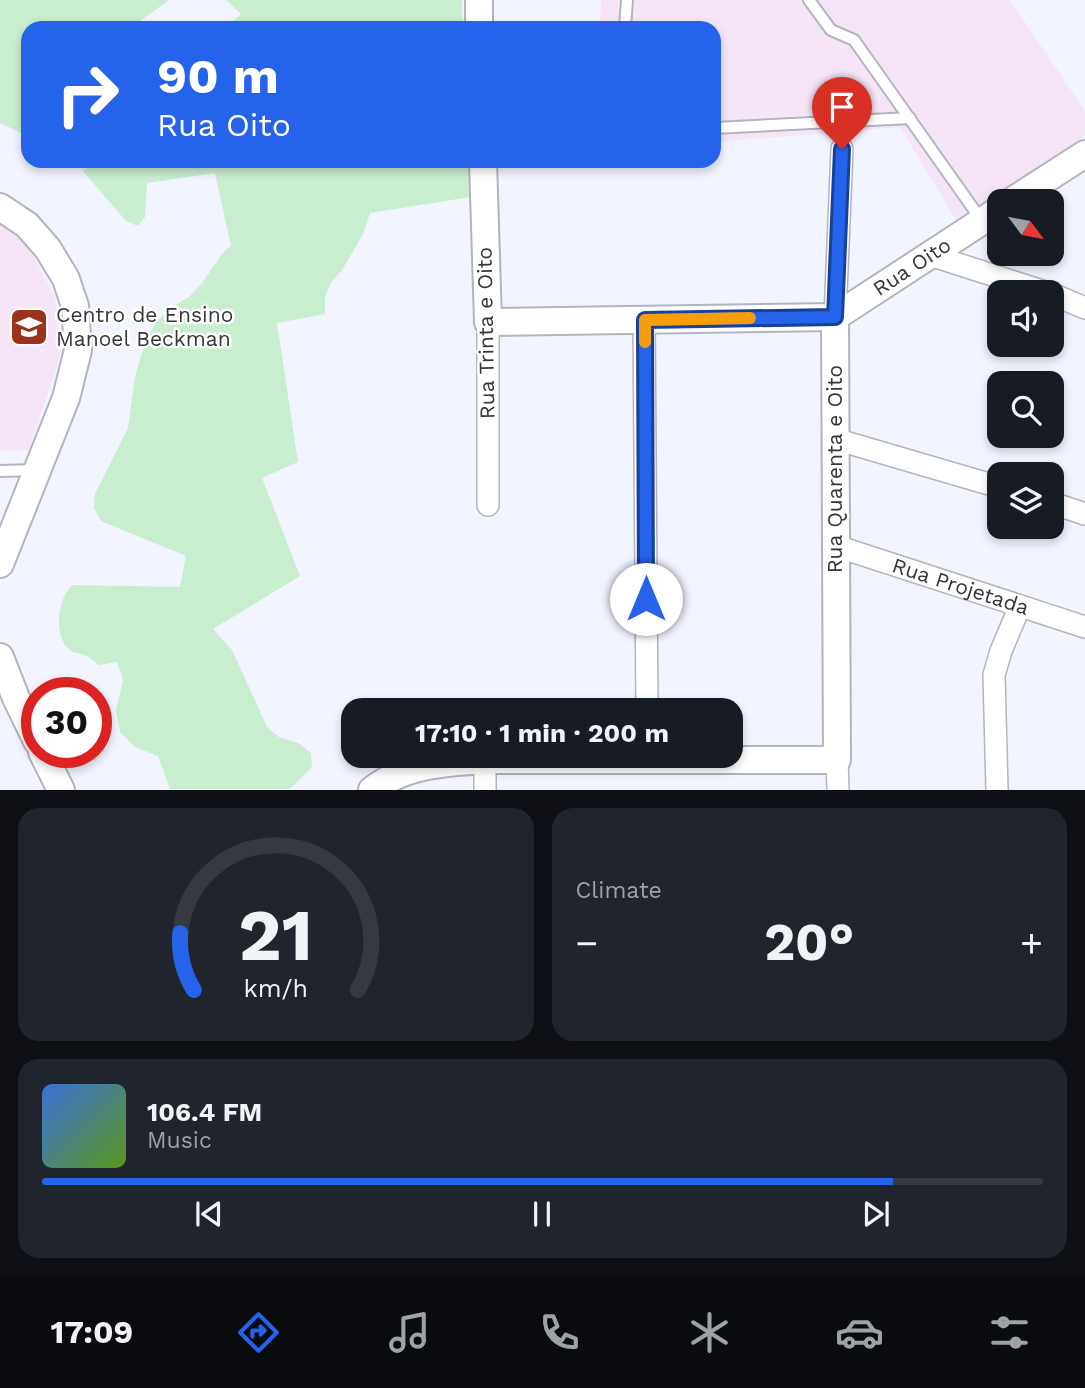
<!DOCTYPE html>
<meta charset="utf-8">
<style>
body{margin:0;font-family:"Work Sans",sans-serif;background:#20242c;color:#f1f3f6;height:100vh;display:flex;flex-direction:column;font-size:26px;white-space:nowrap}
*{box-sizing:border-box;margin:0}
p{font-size:23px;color:#9ea1a6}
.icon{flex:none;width:38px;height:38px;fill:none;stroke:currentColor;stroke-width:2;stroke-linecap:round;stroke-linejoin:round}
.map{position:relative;height:790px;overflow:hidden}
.side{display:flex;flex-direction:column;gap:18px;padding:18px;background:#0d0f14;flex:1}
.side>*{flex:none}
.top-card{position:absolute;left:21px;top:21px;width:700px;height:147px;border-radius:21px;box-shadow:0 4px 10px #0003;background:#2563eb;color:#fff;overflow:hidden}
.needle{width:46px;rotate:122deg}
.fabs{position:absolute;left:987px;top:189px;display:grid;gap:14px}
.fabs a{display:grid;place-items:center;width:77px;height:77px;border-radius:14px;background:#171b24;box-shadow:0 4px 10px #0003;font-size:35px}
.speed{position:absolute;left:21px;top:677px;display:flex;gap:14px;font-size:35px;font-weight:700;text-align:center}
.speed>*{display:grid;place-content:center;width:91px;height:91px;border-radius:50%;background:#171b24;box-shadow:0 4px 10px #0003;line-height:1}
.speed .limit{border:10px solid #d22;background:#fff;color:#111}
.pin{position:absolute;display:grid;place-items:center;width:60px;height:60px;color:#fff;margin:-72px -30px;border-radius:50% 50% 50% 0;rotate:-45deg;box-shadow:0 0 7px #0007}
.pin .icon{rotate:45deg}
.me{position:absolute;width:77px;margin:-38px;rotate:0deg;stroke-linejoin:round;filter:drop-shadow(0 0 5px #0008)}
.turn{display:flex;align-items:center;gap:24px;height:147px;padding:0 21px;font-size:32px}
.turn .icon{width:91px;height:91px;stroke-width:2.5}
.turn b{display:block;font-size:49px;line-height:60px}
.big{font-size:52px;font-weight:700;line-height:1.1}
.side .card{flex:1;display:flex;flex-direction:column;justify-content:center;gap:10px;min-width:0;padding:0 24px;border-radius:21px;background:#20242c}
.side .dial{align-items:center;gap:0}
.dial svg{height:182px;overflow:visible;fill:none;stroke:#363941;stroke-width:7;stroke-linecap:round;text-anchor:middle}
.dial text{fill:#f1f3f6;stroke:none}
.song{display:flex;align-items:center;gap:21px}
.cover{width:84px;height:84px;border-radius:10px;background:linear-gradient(135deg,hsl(220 70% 55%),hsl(90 70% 35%))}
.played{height:7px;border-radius:4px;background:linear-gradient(90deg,#2563eb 85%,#363941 85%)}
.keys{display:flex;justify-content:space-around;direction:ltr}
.heat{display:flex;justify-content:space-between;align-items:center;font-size:38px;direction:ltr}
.side .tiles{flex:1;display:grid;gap:18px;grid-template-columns:1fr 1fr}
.card:last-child{grid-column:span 2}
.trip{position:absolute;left:341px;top:698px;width:402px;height:70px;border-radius:21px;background:#171b24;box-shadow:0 4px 10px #0003;font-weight:700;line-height:70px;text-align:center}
.tabs{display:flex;height:112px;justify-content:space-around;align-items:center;background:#090b0e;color:#9ea1a6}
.tabs .icon{width:49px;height:49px}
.tabs .current{color:#2563eb}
.tabs b{font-size:32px;color:#f1f3f6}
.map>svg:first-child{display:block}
.education{fill:#f5e5f7}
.green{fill:#c8edcf}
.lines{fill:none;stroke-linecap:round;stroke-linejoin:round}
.service-casing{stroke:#b2b4be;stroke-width:14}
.minor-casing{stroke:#b2b4be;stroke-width:24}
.tertiary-casing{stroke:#b2b4be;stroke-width:30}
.service{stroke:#fff;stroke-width:10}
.minor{stroke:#fff;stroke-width:21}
.tertiary{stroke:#fff;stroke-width:26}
.route-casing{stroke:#184099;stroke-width:18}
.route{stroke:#2563eb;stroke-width:12}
.slow{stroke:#f59e0b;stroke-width:12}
.labels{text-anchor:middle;stroke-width:5;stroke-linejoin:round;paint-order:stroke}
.street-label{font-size:21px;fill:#35363a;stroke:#fff}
.poi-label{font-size:21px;fill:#35363a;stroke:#fff;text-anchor:start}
</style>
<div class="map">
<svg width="1085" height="790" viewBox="0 0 1085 790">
<rect width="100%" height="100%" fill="#f2f4ff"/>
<path class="education" d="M601 0H1010L1085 111V136L956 220 900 127 714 142V28H600Z
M0 225 26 243 55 297 60 356 29 450 0 451Z"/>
<path class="green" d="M0 0H169L130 28H28V136L0 123Z
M226 0H462L463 28H226L241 14Z
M93 161H469L470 197 370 213 363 234 342 270 330 284 325 297V314L277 323 298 462 262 478 300 576 213 629 232 650 267 727 279 737 298 743 311 753 312 767 290 789H170L158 756 135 747 120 732 116 710 123 680 117 662 99 665C95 662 90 657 85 655 80 653 74 654 70 650 53 637 57 597 73 585L180 587 186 556 101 521 94 508 95 494 128 428 135 377 146 339 157 321 172 307 189 297 202 283 222 254 231 246 215 173 147 183 145 217 138 226 126 221 83 171Z"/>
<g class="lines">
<defs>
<path id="service" d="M809 0 831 30 854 40 982 221
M625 28 627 0
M714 128 910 118
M0 471 36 470"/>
<g id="minor">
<path d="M930 255 1045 292"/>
<path d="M1052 294 1085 308"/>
<path d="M835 317 842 149"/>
<path d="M644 320 647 710"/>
<path d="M835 439 999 487"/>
<path d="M1052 503 1085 514"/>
<path d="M488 505V322"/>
<path id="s1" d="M836 546 1085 627"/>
<path d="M485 760V790"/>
<path d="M837 760 838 790"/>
<path d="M997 790 994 675 1001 651 1020 606"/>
</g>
<g id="tertiary">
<path d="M479 0V28"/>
<path id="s2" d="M483 161 488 322 835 317 999 210"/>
<path d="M1012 201 1085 154"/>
<path d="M0 207 27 225 48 249 66 279 75 306 78 350 66 398 0 564"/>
<path d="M0 657 16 698 37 741"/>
<path d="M42 752 61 790"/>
<path d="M372 790C406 764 444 763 485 760H837L835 317"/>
</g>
</defs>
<use href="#service" class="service-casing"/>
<use href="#minor" class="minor-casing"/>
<use href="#tertiary" class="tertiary-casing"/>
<use href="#service" class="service"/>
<use href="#minor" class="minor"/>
<use href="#tertiary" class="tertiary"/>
</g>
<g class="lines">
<defs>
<path id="route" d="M646 599 645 320 835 317 842 149"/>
</defs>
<use href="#route" class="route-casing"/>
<use href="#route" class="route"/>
<path class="slow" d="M645 342V320L750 318"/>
</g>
<defs>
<symbol id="school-square" viewBox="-11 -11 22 22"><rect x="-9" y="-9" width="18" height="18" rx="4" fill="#9b3219" stroke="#fff"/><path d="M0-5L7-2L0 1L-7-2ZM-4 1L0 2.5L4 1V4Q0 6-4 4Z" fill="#fff"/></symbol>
</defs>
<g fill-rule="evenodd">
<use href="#school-square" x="7" y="305" width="44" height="44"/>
</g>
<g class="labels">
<g class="street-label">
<text dy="7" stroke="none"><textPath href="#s2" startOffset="600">Rua Oito</textPath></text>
<text transform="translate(486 333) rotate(-91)" y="7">Rua Trinta e Oito</text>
<text transform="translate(835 469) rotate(-90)" y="7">Rua Quarenta e Oito</text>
<text dy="7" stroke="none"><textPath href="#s1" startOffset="131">Rua Projetada</textPath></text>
</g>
<g class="poi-label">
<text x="56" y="322">Centro de Ensino<tspan x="56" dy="24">Manoel Beckman</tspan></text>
</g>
</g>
</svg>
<div class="fabs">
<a><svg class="needle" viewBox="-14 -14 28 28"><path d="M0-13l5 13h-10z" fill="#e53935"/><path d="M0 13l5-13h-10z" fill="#9ea1a6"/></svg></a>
<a><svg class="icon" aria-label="sound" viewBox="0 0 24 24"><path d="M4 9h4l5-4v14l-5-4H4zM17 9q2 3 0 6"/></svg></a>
<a><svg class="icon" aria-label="search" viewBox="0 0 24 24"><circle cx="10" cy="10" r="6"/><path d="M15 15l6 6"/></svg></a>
<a><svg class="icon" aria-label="layers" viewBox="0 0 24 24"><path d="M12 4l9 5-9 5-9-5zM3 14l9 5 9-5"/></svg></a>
</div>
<div class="speed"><div class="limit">30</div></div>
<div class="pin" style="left:842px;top:149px;background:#d93025"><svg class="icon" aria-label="arrive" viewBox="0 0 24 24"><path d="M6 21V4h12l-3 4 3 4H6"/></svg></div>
<svg class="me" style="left:646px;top:599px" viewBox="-20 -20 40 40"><circle r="19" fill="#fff"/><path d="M0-13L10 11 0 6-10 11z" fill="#2563eb"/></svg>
<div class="trip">17:10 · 1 min · 200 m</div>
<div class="top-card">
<div class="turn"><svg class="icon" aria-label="right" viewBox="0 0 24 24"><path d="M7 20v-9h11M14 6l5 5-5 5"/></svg><div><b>90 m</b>Rua Oito</div></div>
</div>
</div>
<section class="side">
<div class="tiles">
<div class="card dial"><svg viewBox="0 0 100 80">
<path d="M14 69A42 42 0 1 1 86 69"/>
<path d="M14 69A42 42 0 0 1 8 44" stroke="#2563eb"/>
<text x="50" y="56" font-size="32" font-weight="700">21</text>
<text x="50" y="72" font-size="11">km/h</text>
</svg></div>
<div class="card"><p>Climate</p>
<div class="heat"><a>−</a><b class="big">20°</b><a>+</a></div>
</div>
<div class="card">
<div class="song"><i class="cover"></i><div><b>106.4 FM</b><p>Music</p></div></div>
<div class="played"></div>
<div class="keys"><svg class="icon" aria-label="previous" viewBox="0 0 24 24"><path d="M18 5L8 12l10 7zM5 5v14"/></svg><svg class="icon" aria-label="pause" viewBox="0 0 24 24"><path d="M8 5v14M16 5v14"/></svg><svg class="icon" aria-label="next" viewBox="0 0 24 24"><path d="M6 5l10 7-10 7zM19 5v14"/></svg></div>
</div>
</div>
</section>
<nav class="tabs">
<b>17:09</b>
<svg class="icon current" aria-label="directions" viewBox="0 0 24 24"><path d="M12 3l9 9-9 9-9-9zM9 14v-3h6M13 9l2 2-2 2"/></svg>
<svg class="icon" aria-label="music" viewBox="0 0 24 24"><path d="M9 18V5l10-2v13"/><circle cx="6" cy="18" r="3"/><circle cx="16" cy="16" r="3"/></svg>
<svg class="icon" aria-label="phone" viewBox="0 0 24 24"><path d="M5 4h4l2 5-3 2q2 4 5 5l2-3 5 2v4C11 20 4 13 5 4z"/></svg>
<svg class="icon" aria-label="climate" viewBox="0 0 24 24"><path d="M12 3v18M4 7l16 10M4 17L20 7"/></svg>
<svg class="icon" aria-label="car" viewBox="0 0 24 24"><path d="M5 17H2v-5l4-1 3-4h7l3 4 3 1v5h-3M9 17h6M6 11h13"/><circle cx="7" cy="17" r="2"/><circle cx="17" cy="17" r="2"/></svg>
<svg class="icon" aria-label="filters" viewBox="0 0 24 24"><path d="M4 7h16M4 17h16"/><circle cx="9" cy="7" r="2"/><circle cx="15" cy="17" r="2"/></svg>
</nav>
